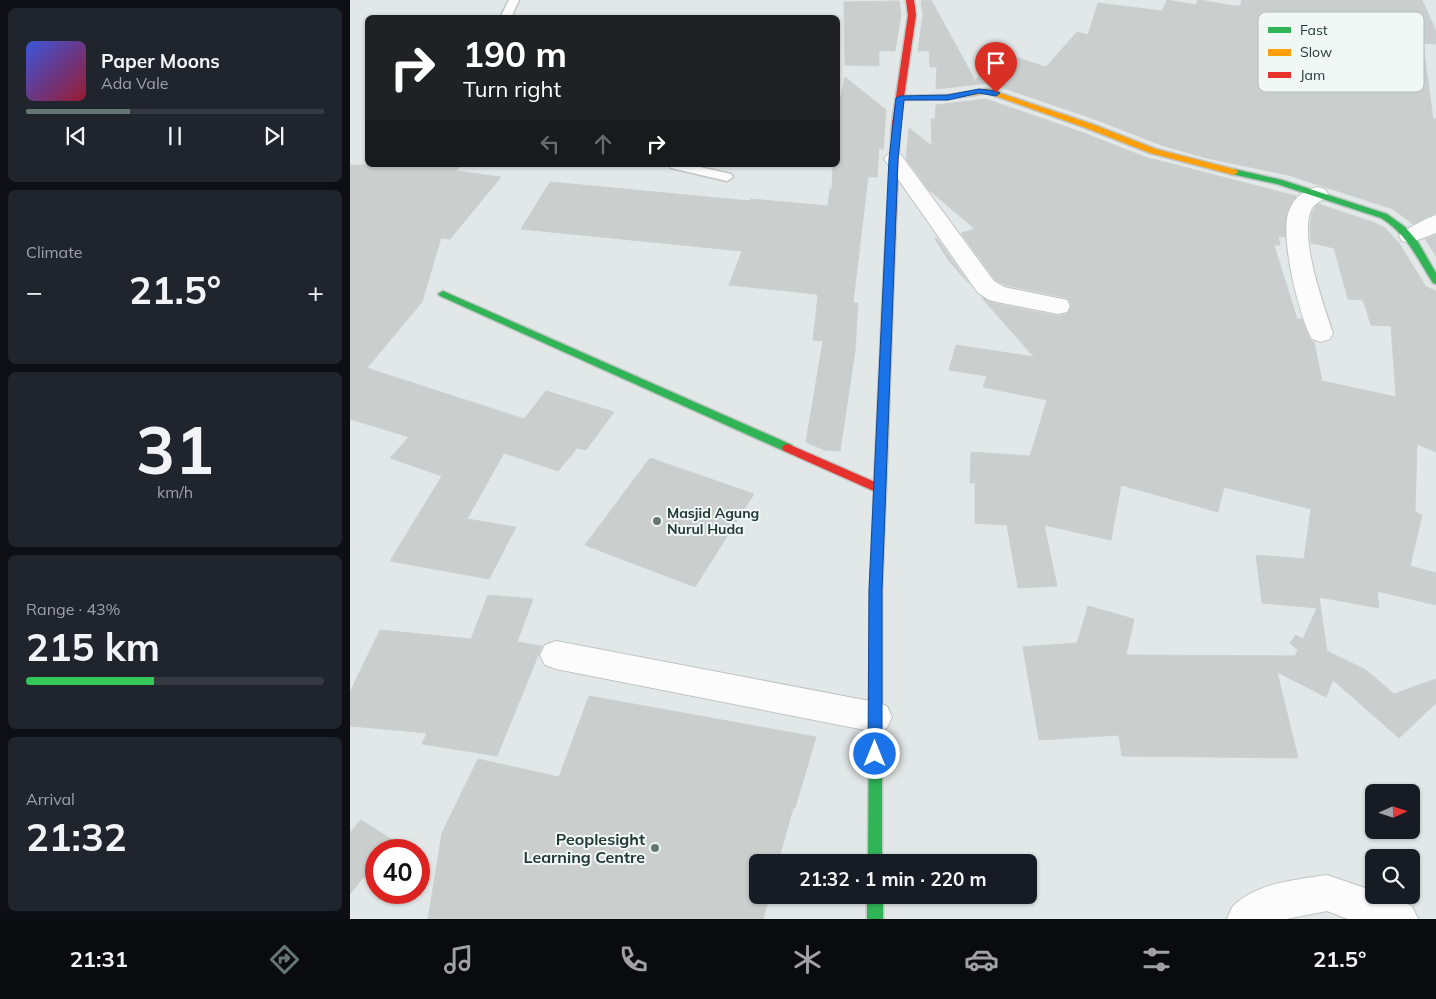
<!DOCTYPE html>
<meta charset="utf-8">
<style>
body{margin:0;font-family:Mulish,sans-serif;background:#20242c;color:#f1f3f6;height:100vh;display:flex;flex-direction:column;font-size:19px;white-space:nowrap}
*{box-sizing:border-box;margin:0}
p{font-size:16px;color:#9ea1a6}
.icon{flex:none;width:28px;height:28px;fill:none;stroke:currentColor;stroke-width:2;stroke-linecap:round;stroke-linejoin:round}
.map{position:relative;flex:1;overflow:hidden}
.panel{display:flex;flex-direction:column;gap:8px;padding:8px;background:#0d0f14;width:350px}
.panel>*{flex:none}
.hud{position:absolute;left:15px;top:15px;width:475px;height:152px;border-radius:8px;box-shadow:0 1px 4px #0004;background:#202124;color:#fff;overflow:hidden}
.needle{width:32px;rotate:87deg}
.controls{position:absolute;left:1015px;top:784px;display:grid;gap:10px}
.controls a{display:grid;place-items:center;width:55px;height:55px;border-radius:8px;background:#171b24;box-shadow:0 1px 4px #0004;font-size:25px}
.speed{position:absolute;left:15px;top:839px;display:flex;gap:10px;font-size:25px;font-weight:700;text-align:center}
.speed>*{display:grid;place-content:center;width:65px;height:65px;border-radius:50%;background:#171b24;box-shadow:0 1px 4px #0004;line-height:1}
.speed .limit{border:8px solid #d22;background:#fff;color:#111}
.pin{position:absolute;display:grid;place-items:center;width:42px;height:42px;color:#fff;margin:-51px -21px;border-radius:50% 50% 50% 0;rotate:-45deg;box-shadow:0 0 5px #0007}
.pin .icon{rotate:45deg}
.me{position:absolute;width:55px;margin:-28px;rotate:0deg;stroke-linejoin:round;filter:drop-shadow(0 0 4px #0008)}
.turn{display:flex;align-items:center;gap:18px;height:105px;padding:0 15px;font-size:22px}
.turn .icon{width:65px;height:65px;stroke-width:2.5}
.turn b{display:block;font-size:35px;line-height:42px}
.lanes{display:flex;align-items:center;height:48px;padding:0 15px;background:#0003;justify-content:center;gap:25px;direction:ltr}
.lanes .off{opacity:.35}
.big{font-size:38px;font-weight:700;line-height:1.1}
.panel .card{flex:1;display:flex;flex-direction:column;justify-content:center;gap:8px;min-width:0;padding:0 18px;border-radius:8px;background:#20242c}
.panel .dial{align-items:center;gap:0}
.dial b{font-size:65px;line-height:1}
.song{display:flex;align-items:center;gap:15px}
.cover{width:60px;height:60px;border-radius:8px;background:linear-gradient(135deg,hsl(230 70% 55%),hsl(350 70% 35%))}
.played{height:5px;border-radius:2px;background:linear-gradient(90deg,#657675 35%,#363941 35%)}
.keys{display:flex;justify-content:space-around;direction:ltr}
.heat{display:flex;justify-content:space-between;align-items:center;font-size:28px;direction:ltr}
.charge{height:8px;border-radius:4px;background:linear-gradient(90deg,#34c759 43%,#363941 0)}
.trip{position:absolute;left:399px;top:854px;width:288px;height:50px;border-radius:8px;background:#171b24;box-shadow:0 1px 4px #0004;font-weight:700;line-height:50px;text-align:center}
.menu{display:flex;height:80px;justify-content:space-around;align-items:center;background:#090b0e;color:#9ea1a6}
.menu .icon{width:35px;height:35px}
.menu .active{color:#657675}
.menu b{font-size:22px;color:#f1f3f6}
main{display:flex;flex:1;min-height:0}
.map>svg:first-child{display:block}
.building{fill:#cacfce;stroke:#cbd1d0}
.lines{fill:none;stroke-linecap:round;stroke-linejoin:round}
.lane-casing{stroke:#bfc4c4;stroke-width:3}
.street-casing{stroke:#bfc4c4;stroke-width:2}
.fast-casing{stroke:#bfc5c4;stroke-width:3}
.slow-casing{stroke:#bfc5c4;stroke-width:3}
.jam-casing{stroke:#bfc5c4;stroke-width:3}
.lane{fill:#fbfcfb;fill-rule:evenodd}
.street{fill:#fbfcfb;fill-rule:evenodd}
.fast{fill:#30b455;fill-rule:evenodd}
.slow{fill:#ff9f0a;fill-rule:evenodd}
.jam{fill:#e5322d;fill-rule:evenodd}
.route{fill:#1a73e8;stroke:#114b97}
.poi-dot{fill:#657675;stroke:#f0f7f5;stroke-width:2}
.labels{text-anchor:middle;stroke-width:4;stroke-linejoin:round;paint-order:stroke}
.poi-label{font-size:14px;font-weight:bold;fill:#223938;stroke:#f0f7f5;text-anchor:start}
.near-poi-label{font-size:16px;font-weight:bold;fill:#223938;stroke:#f0f7f5;text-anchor:end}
.key{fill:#f0f7f5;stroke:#b2bebc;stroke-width:1}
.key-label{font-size:14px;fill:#223938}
</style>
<main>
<section class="panel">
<div class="card">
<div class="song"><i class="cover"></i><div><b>Paper Moons</b><p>Ada Vale</p></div></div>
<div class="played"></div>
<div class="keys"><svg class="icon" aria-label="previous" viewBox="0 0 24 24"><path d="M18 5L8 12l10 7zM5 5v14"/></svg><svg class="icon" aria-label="pause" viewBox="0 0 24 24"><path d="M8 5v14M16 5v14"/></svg><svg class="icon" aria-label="next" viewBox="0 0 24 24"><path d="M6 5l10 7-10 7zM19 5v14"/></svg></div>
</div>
<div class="card"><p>Climate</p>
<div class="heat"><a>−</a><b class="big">21.5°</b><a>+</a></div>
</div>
<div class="card dial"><b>31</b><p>km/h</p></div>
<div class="card"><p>Range · 43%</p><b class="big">215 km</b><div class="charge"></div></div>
<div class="card"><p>Arrival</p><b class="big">21:32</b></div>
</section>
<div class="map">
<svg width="1086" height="919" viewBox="0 0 1086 919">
<rect width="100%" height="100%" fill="#e2e8e7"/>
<path class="building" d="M581 0 625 80 647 62 658 66 668 58 696 67 727 32 738 35 748 3 812 11 817 0 846 5 848 0H850L884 6H890L892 0H1072L1086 31V44L1073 43 1083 119H1086V213L1063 224 1043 209 938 175 856 158 811 145 747 120 639 83 586 89 587 67H580L579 51H568L573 15 571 1Z
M549 1 551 15 545 51H529V66L495 65 494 2Z
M495 77 536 110 533 150 529 147 527 177H518L503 303H508L505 351 490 451 474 450 456 442 473 341 463 340 468 296 466 294 379 285 392 251 171 229 200 182 400 201 401 199 478 206 480 189H482L483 165H488V110Z
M636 99 731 132 795 157 946 196 937 211 935 237 928 236 930 245H924L947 319H952L960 340 964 342 972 381 1046 397 1041 326 1021 325 1013 300 998 299 984 248 961 243 960 226 962 213 966 206 969 204 1025 223 1035 228 1049 243 1076 287 1086 291V452L1067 444 1065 512 1072 515 1060 566 1086 573V605L1027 591 1029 608 969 597 977 651 1016 670 1044 694 1086 679V703L1049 738 983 680 976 697 927 672 948 758 772 756 769 735 689 740 673 647 727 643 738 606 784 619 776 655 945 656 948 650 940 643 946 635 953 639 967 608 912 603 906 555 954 559 961 509 874 487 868 512 771 485 761 540 694 525 707 586 668 588 657 525 625 523V483H620L621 452 680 456 697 400 633 387 637 376 599 370 606 345 684 357 631 297 647 304 708 316 717 314 722 305 717 298 655 285 645 280 611 233 625 229 579 190 556 159 559 128 582 146 581 119H585L586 105Z
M0 165H111L106 171 151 177 100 239 91 238 72 302 17 368 174 419 196 391 264 412 236 450 227 448 208 471 154 453 117 519 166 527 139 579 40 561 92 476 40 458 59 437 0 419Z
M1086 235V256L1075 239Z
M587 238 619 284 599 261 585 239Z
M300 458 404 494 345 587 235 545Z
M138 595 183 599 167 642 192 646 147 756 72 744 77 733 0 726V692L30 630 121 639Z
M239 696 466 737 445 808H443L428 862H408V895H420L413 919H78L92 833 128 759 209 777Z
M11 820 44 841 36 850H26V862L0 894V833Z"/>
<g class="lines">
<defs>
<path id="lane" d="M159 0H169L161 18H150Z
M319 165H341L381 174 383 177 377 181 321 168Z"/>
<path id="street" d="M544 153 551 155 644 281 654 287 717 300 720 306 717 312 708 314 647 302 639 300 628 293 534 159 537 155Z
M967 187 975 189 978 194C973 202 962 203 960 213 951 243 973 303 983 333L980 339 971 342 962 339C949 317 929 234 939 211 944 197 953 191 967 187Z
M1086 215V233L1060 243 1052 241 1049 236C1053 230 1079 217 1086 215Z
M206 641 525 702 537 706 542 717 537 728 525 732 206 669 195 665 190 655 195 645Z
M977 875 1024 891V895H1034L1062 906 1068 919H998L977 911 936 919H877C879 915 881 908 884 905 909 882 946 880 977 875Z"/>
<path id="fast" d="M884 169 932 180 1037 214 1055 227 1068 242 1086 273V284L1083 283C1067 258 1057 234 1031 218L927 184 881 174 880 172Z
M93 291 442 445 444 448 442 451H434L90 296 88 294Z
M531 459 535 460 537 463 532 590V862H518L520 590 525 463 527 460Z
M517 895H533V919H517Z"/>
<path id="slow" d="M638 89 742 124 806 149 887 170 888 172 884 175 800 153 736 128 637 93 598 99 550 100 546 98 550 96 598 95Z
M539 266 544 269 537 463 535 466H527L525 463 534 269Z"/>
<path id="jam" d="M556 0H564L566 15 550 124 544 269 539 272 534 269 542 124 558 15Z
M438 444 534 486 536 489 534 492H526L434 451 432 448 434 445Z"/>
</defs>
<use href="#lane" class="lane-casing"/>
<use href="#street" class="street-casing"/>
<use href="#fast" class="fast-casing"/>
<use href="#slow" class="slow-casing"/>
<use href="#jam" class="jam-casing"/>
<use href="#lane" class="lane"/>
<use href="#street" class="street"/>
<use href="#fast" class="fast"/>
<use href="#slow" class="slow"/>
<use href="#jam" class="jam"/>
</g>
<path class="route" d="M629 89 646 91 650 93 646 96 629 93 598 100H554L548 159 532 590V754L530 758 525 760 520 758 518 754 519 590 539 159 546 98 550 96 598 95Z"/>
<g class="poi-dot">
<circle cx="307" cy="521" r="5"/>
<circle cx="305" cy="848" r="5"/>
</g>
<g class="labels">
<g class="poi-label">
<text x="317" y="518">Masjid Agung<tspan x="317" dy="16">Nurul Huda</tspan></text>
</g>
<g class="near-poi-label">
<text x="295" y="845">Peoplesight<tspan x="295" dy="18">Learning Centre</tspan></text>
</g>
</g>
<rect x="908" y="12" width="166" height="80" rx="8" class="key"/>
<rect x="918" y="27" width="23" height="6" fill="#30b455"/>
<rect x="918" y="49" width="23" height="7" fill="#ff9f0a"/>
<rect x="918" y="72" width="23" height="6" fill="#e5322d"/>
<g class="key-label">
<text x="950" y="35">Fast</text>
<text x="950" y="57">Slow</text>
<text x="950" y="80">Jam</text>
</g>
</svg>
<div class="controls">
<a><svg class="needle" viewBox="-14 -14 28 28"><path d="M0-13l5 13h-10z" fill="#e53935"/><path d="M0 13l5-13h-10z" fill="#9ea1a6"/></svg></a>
<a><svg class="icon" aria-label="search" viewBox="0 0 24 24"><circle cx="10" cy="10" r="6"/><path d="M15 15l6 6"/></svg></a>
</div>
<div class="speed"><div class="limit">40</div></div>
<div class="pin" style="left:646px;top:93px;background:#d93025"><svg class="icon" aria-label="arrive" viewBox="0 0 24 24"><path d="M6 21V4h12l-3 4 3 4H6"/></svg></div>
<svg class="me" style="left:525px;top:754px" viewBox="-20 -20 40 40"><circle r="17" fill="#1a73e8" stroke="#fff" stroke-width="3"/><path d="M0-11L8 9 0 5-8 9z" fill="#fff"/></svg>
<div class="trip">21:32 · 1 min · 220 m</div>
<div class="hud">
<div class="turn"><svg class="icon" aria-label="right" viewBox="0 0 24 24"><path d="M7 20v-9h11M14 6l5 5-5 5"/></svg><div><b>190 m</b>Turn right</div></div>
<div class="lanes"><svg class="icon off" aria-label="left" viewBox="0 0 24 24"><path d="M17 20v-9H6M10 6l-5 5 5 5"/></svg><svg class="icon off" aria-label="ahead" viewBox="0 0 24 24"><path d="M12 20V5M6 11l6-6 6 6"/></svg><svg class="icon" aria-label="right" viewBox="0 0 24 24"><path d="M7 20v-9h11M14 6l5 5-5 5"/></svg></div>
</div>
</div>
</main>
<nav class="menu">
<b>21:31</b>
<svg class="icon active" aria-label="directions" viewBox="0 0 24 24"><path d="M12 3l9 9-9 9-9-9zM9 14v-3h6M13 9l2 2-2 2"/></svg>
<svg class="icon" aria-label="music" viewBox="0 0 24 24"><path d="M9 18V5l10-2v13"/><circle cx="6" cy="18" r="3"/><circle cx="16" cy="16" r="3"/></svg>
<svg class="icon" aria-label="phone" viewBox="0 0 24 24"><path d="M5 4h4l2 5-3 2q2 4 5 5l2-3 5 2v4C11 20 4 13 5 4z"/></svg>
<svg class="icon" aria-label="climate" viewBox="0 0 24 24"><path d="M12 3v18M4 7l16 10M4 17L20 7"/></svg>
<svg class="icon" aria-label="car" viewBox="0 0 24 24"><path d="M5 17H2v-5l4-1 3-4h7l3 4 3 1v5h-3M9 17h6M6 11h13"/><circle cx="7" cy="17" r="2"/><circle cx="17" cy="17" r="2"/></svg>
<svg class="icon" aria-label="filters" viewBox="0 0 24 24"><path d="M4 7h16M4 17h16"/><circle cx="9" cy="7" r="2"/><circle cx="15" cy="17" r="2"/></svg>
<b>21.5°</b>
</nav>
